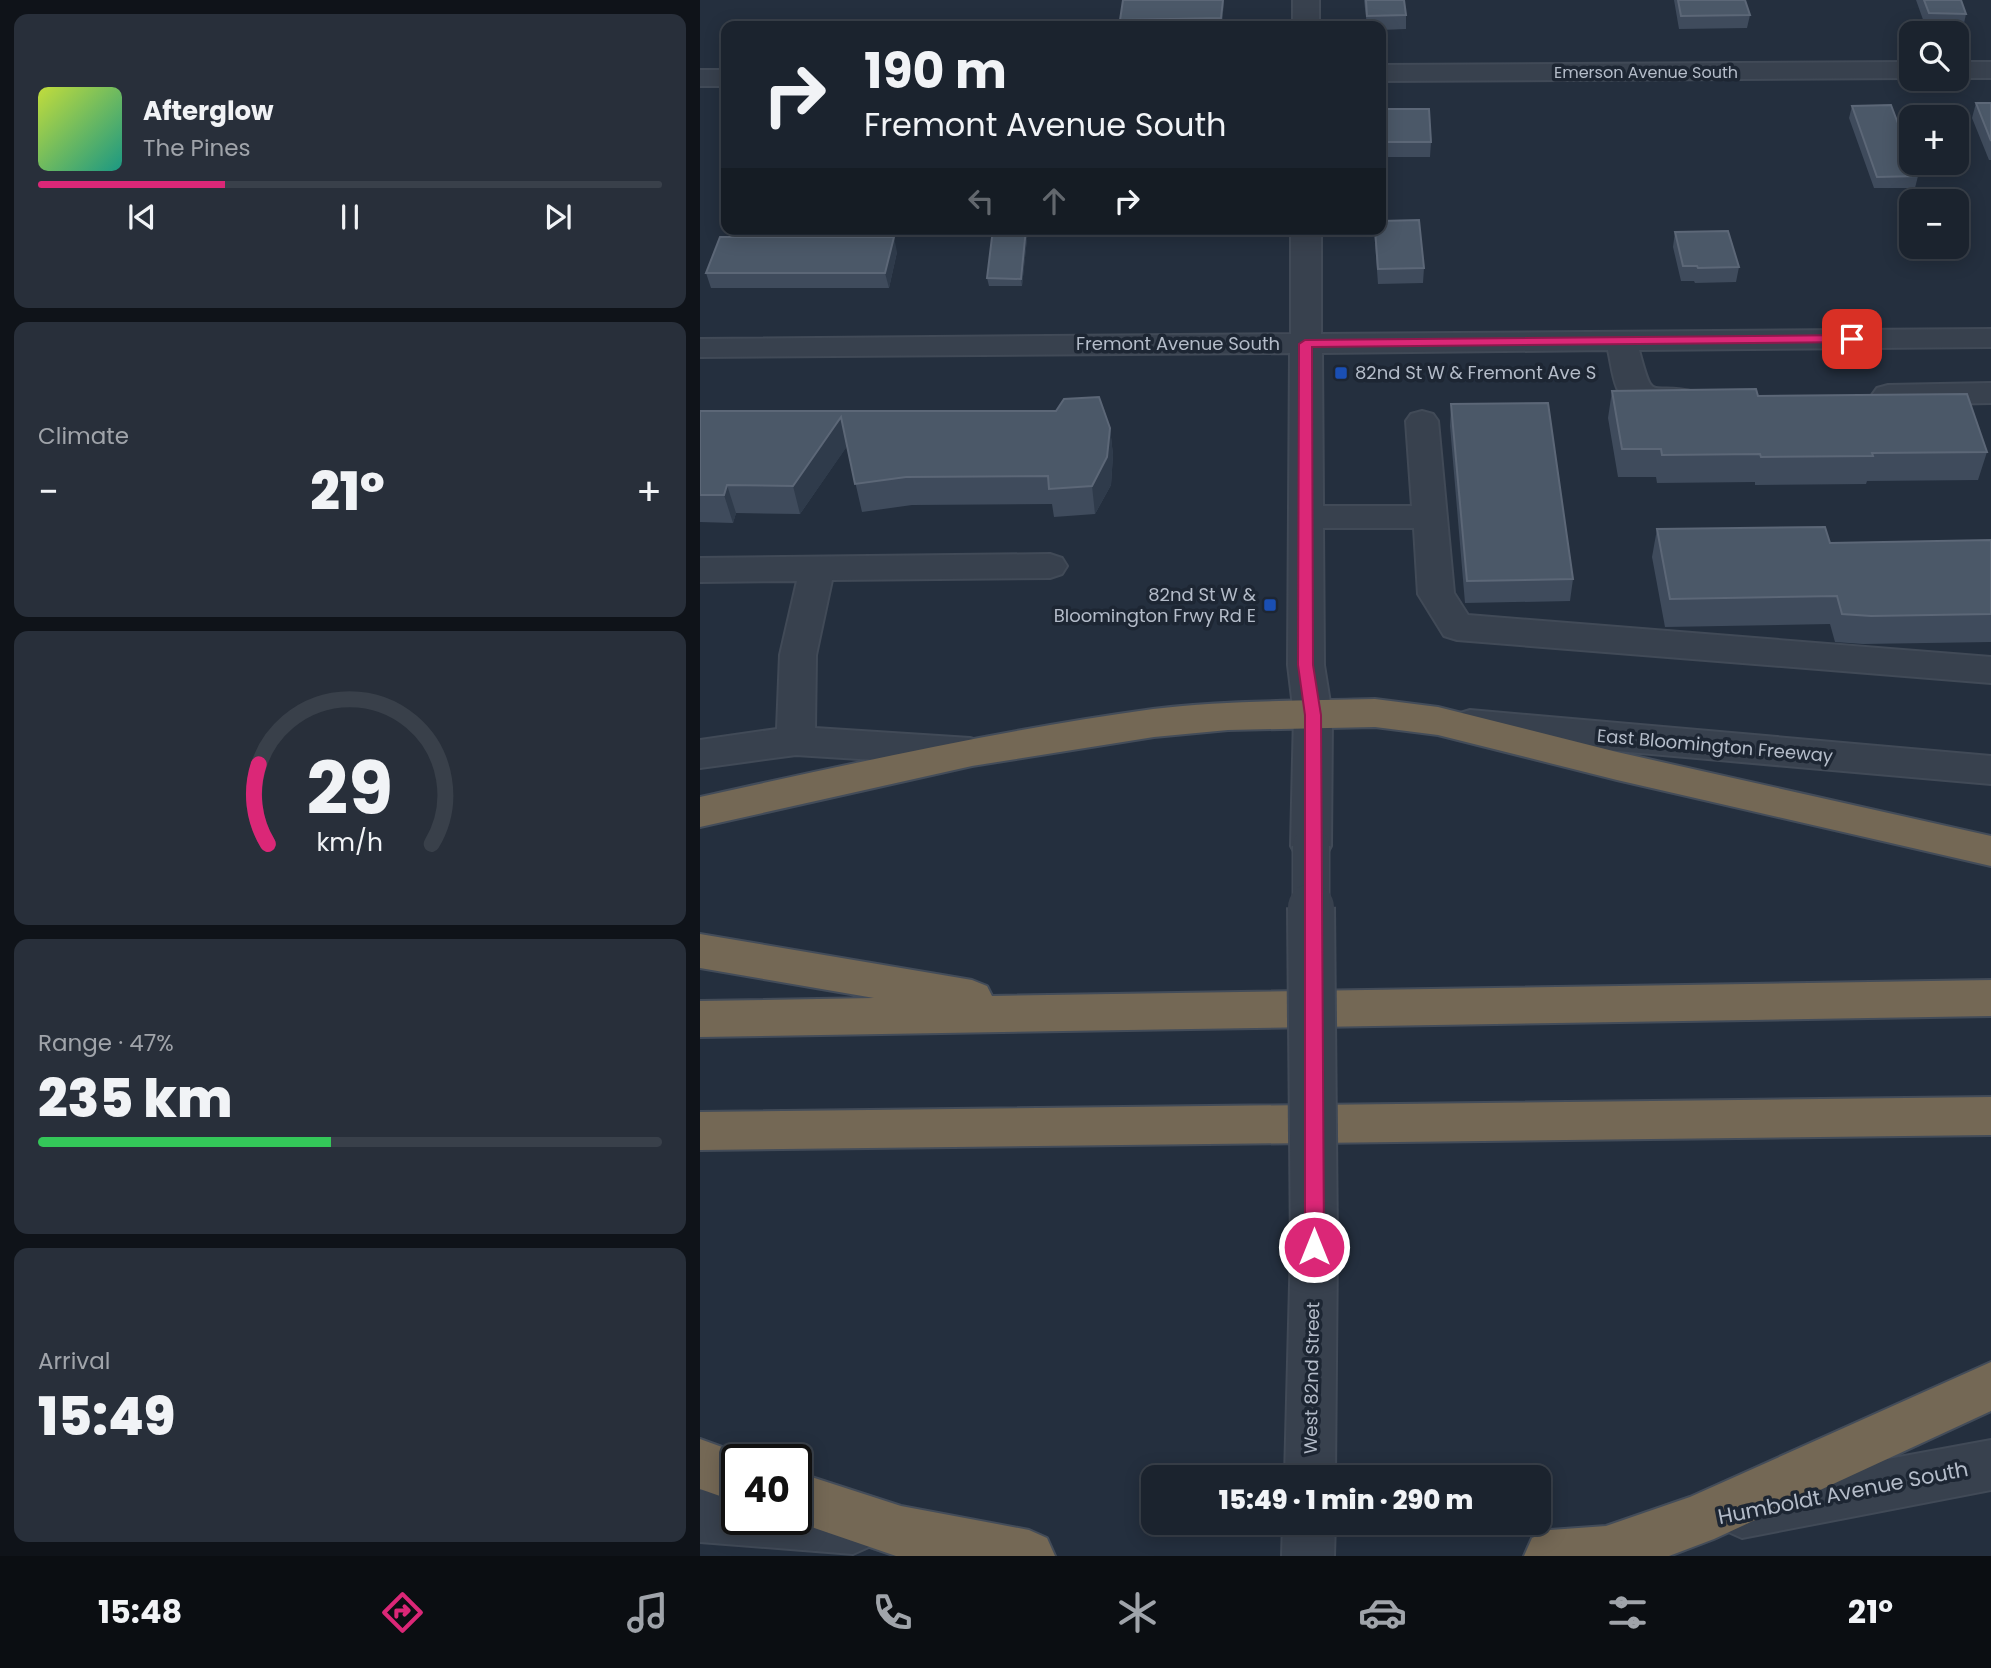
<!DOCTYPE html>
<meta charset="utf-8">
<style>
body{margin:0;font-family:Poppins,sans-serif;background:#282f3a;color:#f1f3f6;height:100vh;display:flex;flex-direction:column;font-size:26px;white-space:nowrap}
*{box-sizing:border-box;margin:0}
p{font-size:23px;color:#a0a4aa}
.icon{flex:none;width:38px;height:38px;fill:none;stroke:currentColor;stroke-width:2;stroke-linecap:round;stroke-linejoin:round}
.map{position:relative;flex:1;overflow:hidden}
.sheet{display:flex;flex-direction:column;gap:14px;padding:14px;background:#0f1319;width:700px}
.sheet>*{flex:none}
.guide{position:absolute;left:21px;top:21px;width:665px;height:214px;border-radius:14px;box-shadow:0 4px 18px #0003,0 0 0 2px #39404a;background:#1b232e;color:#f1f3f6;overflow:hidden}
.buttons{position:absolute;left:1199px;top:21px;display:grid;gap:14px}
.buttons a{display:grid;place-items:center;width:70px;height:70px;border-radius:14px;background:#1b232e;box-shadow:0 4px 18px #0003,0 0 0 2px #39404a;font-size:35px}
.speed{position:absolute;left:21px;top:1444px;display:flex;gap:14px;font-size:35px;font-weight:700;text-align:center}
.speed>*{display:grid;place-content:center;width:91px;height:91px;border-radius:50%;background:#1b232e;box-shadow:0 4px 18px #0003,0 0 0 2px #39404a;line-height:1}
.speed .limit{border:4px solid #111;border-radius:10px;background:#fff;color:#111}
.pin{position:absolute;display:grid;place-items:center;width:60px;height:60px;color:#fff;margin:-30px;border-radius:14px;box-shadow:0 4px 10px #0006}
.me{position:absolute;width:77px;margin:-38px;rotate:0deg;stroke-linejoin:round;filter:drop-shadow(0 0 5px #0008)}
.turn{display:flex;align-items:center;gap:24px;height:147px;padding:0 28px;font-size:32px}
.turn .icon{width:91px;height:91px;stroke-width:2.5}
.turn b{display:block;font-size:49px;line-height:60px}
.lanes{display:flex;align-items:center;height:66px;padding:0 28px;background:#0003;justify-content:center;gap:35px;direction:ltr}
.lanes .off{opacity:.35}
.big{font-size:52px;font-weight:800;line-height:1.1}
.sheet .card{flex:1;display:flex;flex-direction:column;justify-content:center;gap:10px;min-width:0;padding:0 24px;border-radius:14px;background:#282f3a}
.sheet .dial{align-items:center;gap:0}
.dial svg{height:182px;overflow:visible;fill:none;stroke:#39404a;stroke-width:7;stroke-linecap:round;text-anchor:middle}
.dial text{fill:#f1f3f6;stroke:none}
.song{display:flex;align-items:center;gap:21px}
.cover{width:84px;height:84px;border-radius:10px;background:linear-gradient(135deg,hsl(70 70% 55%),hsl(170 70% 35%))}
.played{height:7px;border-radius:4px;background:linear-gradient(90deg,#db2777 30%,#39404a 30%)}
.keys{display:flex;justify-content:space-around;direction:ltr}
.heat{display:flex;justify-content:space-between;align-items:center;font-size:38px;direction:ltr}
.charge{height:10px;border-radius:5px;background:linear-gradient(90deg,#34c759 47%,#39404a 0)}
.trip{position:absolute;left:441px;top:1465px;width:410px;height:70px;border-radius:14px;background:#1b232e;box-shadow:0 4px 18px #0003,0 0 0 2px #39404a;font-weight:800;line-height:70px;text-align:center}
.tab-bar{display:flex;height:112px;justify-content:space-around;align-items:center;background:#0b0e12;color:#a0a4aa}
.tab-bar .icon{width:49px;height:49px}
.tab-bar .selected{color:#db2777}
.tab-bar b{font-size:32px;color:#f1f3f6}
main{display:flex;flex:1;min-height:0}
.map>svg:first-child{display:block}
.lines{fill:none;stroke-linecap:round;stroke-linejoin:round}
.minor-casing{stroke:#414a57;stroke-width:4}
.highway-casing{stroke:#434c59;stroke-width:4}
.minor{fill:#38414e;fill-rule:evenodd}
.highway{fill:#746855;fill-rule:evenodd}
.minor-bridge-far1-casing{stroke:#414a57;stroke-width:39;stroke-linecap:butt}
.minor-bridge-casing{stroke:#414a57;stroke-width:50;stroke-linecap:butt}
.minor-bridge-far1{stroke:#38414e;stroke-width:36}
.minor-bridge{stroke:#38414e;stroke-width:46}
.wall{fill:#3f4b5c}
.shaded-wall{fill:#2f3b4b}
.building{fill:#4b5868;stroke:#5c6777;stroke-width:2}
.route{fill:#db2777;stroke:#8e194d;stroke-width:2}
.transit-dot{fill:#1a4fb4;stroke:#1d2633;stroke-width:2.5}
.labels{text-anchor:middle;stroke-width:7;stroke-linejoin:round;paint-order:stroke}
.far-street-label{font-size:16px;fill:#b4bcc9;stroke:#1d2633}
.street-label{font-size:18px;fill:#b4bcc9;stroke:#1d2633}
.poi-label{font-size:18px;fill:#b4bcc9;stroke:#1d2633;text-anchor:start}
.near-street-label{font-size:21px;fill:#b4bcc9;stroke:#1d2633}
</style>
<main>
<section class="sheet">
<div class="card">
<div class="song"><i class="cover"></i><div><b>Afterglow</b><p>The Pines</p></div></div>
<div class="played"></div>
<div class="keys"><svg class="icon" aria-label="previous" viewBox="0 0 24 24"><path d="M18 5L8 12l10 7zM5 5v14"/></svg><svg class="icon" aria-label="pause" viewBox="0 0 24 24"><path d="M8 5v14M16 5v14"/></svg><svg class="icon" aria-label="next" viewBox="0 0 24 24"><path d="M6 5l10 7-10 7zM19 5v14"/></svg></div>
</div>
<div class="card"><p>Climate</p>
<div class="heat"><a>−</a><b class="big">21°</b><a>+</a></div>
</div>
<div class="card dial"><svg viewBox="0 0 100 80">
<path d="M14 69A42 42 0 1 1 86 69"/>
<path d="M14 69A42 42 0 0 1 10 34" stroke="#db2777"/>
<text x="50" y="56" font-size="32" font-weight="700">29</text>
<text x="50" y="72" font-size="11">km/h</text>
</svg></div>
<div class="card"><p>Range · 47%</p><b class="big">235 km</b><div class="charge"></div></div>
<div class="card"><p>Arrival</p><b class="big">15:49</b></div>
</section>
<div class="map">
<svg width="1291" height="1556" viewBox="0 0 1291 1556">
<rect width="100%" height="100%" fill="#242f3e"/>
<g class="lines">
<defs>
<path id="minor" d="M593 0H619V26H593Z
M1211 62V78L681 81V65Z
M1256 62H1291V78H1256Z
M0 70H26V86H0Z
M591 229H621V334L1291 329V347L939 350C954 407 949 380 995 392L1000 399 995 406C972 412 928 416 917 388 912 376 911 362 908 350L622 353 623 506H712L706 421 711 414 722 411 733 414 738 421 754 593 768 615 1291 657V683L757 640 744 636 718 594 714 528H623L624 665 632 715 631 846 625 857 611 861 597 857 591 846 594 715 588 665 590 353 0 357V339L591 334Z
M1291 383V403L1188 405 1177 402 1172 395 1177 388 1188 385Z
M350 554 362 558 367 566 362 574 350 578 132 580 116 655 115 728 270 738 283 742 289 752 283 762 270 766 96 755 0 768V740L77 729 80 655 97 581 0 582V558Z
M770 710 1291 756V784L770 738 757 734 751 724 757 714Z
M614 1226 630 1232 637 1247 635 1477H585L591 1247 598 1232Z
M1291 1440V1490L1042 1538 1024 1530 1016 1512 1024 1494 1042 1486Z
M0 1490 37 1493V1519H96V1498L153 1502 171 1510 179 1528 171 1546 153 1554 0 1542Z
M583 1522H635L634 1556H582Z"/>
<path id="highway" d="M675 699 738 707 917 752 1291 836V866L917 780 738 735 675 727 528 730 454 737 272 766 0 827V797C150 764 300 730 453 709 526 700 601 701 675 699Z
M0 934 272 980 287 986 292 996 1291 980V1016L0 1037V1001L174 998 0 968Z
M1291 1097V1135L0 1150V1112Z
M1291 1362V1411L1014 1539 969 1556H824L832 1538 850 1530 906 1526 990 1497Z
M0 1439 55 1459 37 1460V1502L0 1489Z
M96 1472 201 1506 329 1530 347 1538 355 1556H196L88 1519H96Z"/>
</defs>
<use href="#minor" class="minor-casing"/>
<use href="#highway" class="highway-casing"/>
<use href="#minor" class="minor"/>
<use href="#highway" class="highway"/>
<defs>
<path id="minor-bridge-far1" d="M611 846V909"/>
<path id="minor-bridge" d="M611 907 614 1247"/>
</defs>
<use href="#minor-bridge-far1" class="minor-bridge-far1-casing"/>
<use href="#minor-bridge" class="minor-bridge-casing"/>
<use href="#minor-bridge-far1" class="minor-bridge-far1"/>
<use href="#minor-bridge" class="minor-bridge"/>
</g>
<path class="wall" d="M524 0 522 26H421L420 20Z
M664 0H704L706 15V29L681 30V26H667Z
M974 0H1045L1050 15 1047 28 979 29Z
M1216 0H1261L1266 14 1263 28H1226Z
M1276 103H1291V160H1289L1272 118Z
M1152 106 1218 176 1215 188H1174L1149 118Z
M681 109 731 142 730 157H681Z
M328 229 322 286H289L287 278Z
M674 229H681L724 268 723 283 678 284Z
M975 232 1039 267 1036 282 995 283 994 281H981L973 247Z
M197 252 189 288H11L6 273Z
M912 391 1058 396 1287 452 1278 480 1167 481 1166 484 1055 485V482L957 483 956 477H918L908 418Z
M751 404 873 579 870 601 765 603 750 426Z
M0 411 410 428 413 455 411 485 395 514 354 517 352 504 212 505 162 512 147 446 100 514 36 513 33 523 0 522Z
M957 529 1130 543 1291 540V642L1163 644 1135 642 1130 624 965 627 952 557Z"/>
<path class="shaded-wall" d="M523 0H524L522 26 521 18Z
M326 229H328L322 286 321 279Z
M194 237 197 252 189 288 185 273Z
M141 417 148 445 100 514 93 486Z
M410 428 413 455 411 485 395 514 392 486Z
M27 485 36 513 33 523 24 495Z"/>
<path class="building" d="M423 0H523L521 18 420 20Z
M666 0H704L706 15 667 16Z
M978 0H1045L1050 15 981 16Z
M1224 0H1261L1266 14 1229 13Z
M1276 103H1291V141Z
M1191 105 1211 158V163H1213L1218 176 1177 177 1152 106Z
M681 109H729L731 142H681Z
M719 220 724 268 678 269 675 229H681V221Z
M293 229H326L321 279 287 278Z
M1028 231 1039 267 998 268 997 266H983L975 232Z
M20 237H194L185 273H6Z
M1056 389 1058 396 1267 394 1287 452 1172 453 1173 456 1061 457 1060 454 962 455 961 449H922L912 391Z
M399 397 410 428 407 457 392 486 349 489 348 476 206 477 155 484 141 417 93 486 27 485 24 495H0V411H356L364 399Z
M848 403 873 579 767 581 751 404Z
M1125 527 1130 543 1291 540V614L1171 616 1142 614 1137 596 970 599 957 529Z"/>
<path class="route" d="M1152 335 1159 339 1157 342 612 347 613 665 621 715 624 1247 621 1253 614 1256 607 1253 605 1247V715L598 665 599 344 605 340Z"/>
<g class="transit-dot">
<rect x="634" y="366" width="14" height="14" rx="3.5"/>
<rect x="563" y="598" width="14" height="14" rx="3.5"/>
</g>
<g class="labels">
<g class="far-street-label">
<text x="946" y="78">Emerson Avenue South</text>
</g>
<g class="street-label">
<text x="478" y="350">Fremont Avenue South</text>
<text transform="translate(1015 746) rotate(5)" y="6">East Bloomington Freeway</text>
<text transform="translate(612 1378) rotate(-89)" y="6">West 82nd Street</text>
</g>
<g class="poi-label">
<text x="655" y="379">82nd St W &amp; Fremont Ave S</text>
<text x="556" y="601" text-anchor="end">82nd St W &amp;<tspan x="556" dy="21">Bloomington Frwy Rd E</tspan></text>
</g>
<g class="near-street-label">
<text transform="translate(1143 1493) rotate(-11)" y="7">Humboldt Avenue South</text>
</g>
</g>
</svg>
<div class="buttons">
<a><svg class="icon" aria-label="search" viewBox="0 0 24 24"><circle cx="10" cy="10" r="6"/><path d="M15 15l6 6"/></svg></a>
<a>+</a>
<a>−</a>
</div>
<div class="speed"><div class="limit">40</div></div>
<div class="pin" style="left:1152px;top:339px;background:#d93025"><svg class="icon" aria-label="arrive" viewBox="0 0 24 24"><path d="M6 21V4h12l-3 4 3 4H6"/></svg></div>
<svg class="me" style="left:614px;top:1247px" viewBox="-20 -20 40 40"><circle r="17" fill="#db2777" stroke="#fff" stroke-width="3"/><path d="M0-11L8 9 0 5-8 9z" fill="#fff"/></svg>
<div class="trip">15:49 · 1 min · 290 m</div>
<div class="guide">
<div class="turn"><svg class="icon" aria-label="right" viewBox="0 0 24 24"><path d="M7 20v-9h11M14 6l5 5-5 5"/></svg><div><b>190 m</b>Fremont Avenue South</div></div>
<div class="lanes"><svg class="icon off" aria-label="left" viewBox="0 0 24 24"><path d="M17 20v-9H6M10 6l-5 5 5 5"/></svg><svg class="icon off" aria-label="ahead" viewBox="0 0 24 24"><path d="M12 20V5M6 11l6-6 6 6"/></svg><svg class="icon" aria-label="right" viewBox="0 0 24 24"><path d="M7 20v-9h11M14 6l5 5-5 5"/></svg></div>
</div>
</div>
</main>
<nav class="tab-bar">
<b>15:48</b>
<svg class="icon selected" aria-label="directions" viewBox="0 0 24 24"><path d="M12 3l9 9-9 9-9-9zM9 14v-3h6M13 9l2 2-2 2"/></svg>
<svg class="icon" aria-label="music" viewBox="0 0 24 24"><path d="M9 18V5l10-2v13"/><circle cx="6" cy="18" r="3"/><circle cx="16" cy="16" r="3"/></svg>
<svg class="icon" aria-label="phone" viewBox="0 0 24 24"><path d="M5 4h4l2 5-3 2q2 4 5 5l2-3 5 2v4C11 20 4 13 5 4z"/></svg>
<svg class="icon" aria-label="climate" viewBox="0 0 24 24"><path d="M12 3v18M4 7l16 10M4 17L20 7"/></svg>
<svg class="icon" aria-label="car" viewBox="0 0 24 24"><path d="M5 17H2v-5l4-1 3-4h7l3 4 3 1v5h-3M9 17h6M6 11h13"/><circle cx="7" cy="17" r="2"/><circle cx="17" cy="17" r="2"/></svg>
<svg class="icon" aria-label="filters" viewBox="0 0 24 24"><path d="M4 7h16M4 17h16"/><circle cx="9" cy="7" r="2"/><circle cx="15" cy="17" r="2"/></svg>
<b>21°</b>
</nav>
